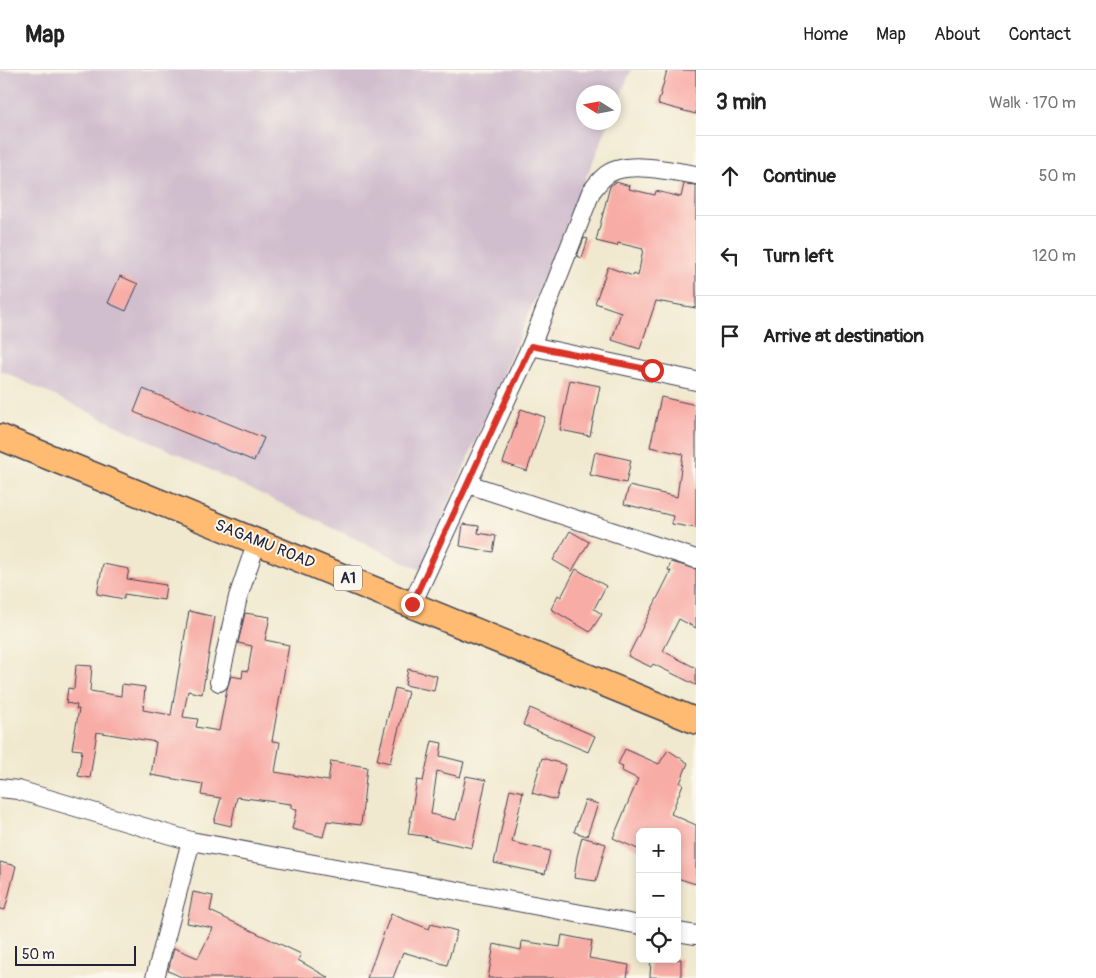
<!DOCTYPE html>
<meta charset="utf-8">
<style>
body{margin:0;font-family:Pangolin,sans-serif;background:#f2f2f2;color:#222}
.controls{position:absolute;right:15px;bottom:15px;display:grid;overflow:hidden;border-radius:8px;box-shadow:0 2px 8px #0003}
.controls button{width:45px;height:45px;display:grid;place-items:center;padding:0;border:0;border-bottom:1px solid #e0e0e0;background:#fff;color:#222;font:25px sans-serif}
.compass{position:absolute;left:576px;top:15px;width:45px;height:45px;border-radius:50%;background:#fff;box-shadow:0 2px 8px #0003;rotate:281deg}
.scale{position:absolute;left:15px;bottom:12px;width:121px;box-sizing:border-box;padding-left:5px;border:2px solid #22223b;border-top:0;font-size:14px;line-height:18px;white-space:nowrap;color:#22223b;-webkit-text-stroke:4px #fbf7ec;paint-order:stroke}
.stop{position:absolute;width:15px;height:15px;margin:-11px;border:4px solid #d93025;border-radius:50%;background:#fff}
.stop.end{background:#d93025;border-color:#fff;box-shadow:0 1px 5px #0008}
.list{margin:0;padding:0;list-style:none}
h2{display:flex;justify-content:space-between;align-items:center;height:65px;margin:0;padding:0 20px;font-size:21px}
h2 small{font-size:16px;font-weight:400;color:#767676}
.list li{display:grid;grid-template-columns:32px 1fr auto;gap:15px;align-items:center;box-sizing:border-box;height:80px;padding:0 20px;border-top:1px solid #e0e0e0}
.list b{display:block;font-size:19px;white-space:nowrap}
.list em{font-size:16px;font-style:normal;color:#767676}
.icon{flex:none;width:28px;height:28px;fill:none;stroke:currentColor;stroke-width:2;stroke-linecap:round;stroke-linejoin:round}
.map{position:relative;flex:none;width:696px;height:908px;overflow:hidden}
header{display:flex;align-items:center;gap:30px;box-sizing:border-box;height:70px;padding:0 25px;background:#fff;border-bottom:1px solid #e0e0e0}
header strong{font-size:24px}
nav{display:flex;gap:28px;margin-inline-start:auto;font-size:18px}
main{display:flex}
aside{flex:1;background:#fff}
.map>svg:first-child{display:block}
.industrial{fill:#d0bdcd}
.building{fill:#f8aca6}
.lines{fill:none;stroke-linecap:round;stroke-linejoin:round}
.minor-casing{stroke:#414051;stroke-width:20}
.highway-casing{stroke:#414051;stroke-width:28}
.minor{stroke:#fff;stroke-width:18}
.highway{stroke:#ffbb71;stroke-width:25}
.route{stroke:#d93025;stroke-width:6}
.labels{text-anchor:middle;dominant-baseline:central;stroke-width:4;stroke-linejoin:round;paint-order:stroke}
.shield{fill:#fbf7ec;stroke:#636270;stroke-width:1}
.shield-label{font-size:15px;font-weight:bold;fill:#22223b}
.street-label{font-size:16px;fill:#22223b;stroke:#fbf7ec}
</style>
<header>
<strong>Map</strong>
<nav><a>Home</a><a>Map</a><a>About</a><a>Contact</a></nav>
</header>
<main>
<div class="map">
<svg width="696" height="908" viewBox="0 0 696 908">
<rect width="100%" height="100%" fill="#fbf7ec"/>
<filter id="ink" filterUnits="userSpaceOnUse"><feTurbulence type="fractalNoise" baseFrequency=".02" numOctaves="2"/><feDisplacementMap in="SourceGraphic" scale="10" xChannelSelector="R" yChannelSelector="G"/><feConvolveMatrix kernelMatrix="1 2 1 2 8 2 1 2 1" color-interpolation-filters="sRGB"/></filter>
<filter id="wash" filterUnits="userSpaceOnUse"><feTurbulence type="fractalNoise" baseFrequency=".0096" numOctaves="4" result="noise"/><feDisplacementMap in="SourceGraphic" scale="20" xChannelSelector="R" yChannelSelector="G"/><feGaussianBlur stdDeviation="1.12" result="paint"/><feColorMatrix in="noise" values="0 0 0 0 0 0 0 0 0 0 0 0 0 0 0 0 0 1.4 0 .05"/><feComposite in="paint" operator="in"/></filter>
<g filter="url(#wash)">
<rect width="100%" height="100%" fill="#f1e9cf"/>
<path class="industrial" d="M0,0H631L614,41V22H584V52L609,53L421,500L0,300Z"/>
<g id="blocks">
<path class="building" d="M667,0H696V44L658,34Z
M616,112L630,116L629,119L655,125L656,121L681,127L684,114L696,115V238L656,231L640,279L612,270L621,242L595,233L608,197L633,206L634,204L638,206L643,179L618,173L617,176L596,171L610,116Z
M584,168L588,169L582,188L577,186Z
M120,206L138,214L126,241L108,233Z
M570,310L600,316L590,366L560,360Z
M143,319L264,368L254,391L134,342Z
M661,327L696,335V458L672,454L673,446L624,434L629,416L677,427L683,384L650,377Z
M521,339L545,347L527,401L503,393Z
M595,382L631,390L626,413L590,405Z
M463,454L479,456L478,463L496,466L493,482L460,476Z
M570,461L589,472L572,501L553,490Z
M671,492L696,499V558L679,549L663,581L696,598V615L653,594L651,597L628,586L671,501L668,500Z
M103,494L129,499L127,509L166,515L164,530L124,524V529L97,524Z
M576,499L606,516L594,539L602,544L590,562L551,539L558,525L561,527Z
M189,541L215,547L202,624L188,621L183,647L198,649L196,657L219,661L227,619L231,606L242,608L243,600L248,601L252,576L238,573L245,543L270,547L265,570L289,575L272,671L280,672L275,702L328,711L331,691L367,697L361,755L327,751L323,767L292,759L297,739L291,738V734L237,727L231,756L214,752L221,728L201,725L203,714L151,705L156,672L97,662L90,708L78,706L82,680L72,679L79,639H76L77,635L66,633L68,618L74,619L76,595L92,596L90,621L121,626L122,614L145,617L143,640L171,645Z
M408,599L437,606L434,621L405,615Z
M395,618L408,622L390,693L377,690Z
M530,638L595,666L588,682L523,655Z
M432,671L442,673L440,686L464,692L460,707L437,701L431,744L456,750L466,706L486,710L472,778L430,769V767L408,764L417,710L423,711Z
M625,679L659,694L668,680L688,693L680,713L683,714L671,744L696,755V814L677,808V762H640V780L613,768L638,709L622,701L623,696L618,694Z
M542,688L566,695L556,730L532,723Z
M510,719L523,722L512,772L550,781L545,804L494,793Z
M585,730L598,734L587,766L574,762Z
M582,767L606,774L596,811L574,808L577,787Z
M0,792L16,796L5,840L0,839Z
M193,822L213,826L210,841L301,884L298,890L329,908H184L168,901L174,878L198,888L213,858L187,853Z
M391,844L429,859L431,854L457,861L447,895L403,882L393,908H367Z
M562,865L592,871L589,888L629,895L627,908H488L494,874L521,880L522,871L560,877Z
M651,889H681V908L650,907Z"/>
</g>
</g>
<g filter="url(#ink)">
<use href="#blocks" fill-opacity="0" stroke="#414051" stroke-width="1"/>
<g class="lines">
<g class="minor-casing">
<path id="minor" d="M531,276L696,311
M468,414L696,489
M412,534L531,276L591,122C595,117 599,111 604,107C623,89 672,101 696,105
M219,612L238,527L257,471
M0,718L18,720L191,771L640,855
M677,862L696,865
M155,908L191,771"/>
</g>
<g class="highway-casing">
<path id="highway" d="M0,367L696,651"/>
</g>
<use href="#minor" class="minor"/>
<use href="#highway" class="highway"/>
</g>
</g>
<g class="lines" filter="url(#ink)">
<path class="route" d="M412,534L531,276L652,300"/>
</g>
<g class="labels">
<rect class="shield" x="334" y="495.5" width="28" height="25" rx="4"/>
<g class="shield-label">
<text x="348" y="508">A1</text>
</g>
<g class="street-label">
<text transform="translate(265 474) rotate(22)">SAGAMU ROAD</text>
</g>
</g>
</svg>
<div class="controls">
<button>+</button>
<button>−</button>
<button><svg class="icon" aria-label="locate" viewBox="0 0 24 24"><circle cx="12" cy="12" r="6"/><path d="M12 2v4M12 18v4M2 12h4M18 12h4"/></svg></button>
</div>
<svg class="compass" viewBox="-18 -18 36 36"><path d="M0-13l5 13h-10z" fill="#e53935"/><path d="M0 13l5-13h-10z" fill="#767676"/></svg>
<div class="scale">50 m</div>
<div class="stop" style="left:652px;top:300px"></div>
<div class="stop end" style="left:412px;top:534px"></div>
</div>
<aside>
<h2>3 min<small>Walk · 170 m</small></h2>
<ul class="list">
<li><svg class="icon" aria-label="ahead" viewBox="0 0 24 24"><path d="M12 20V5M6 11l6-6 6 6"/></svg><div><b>Continue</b></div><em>50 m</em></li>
<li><svg class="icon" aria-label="left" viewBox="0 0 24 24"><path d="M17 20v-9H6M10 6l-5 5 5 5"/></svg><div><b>Turn left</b></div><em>120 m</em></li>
<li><svg class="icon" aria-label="arrive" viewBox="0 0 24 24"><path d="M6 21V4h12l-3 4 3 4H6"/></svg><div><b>Arrive at destination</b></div></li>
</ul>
</aside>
</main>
